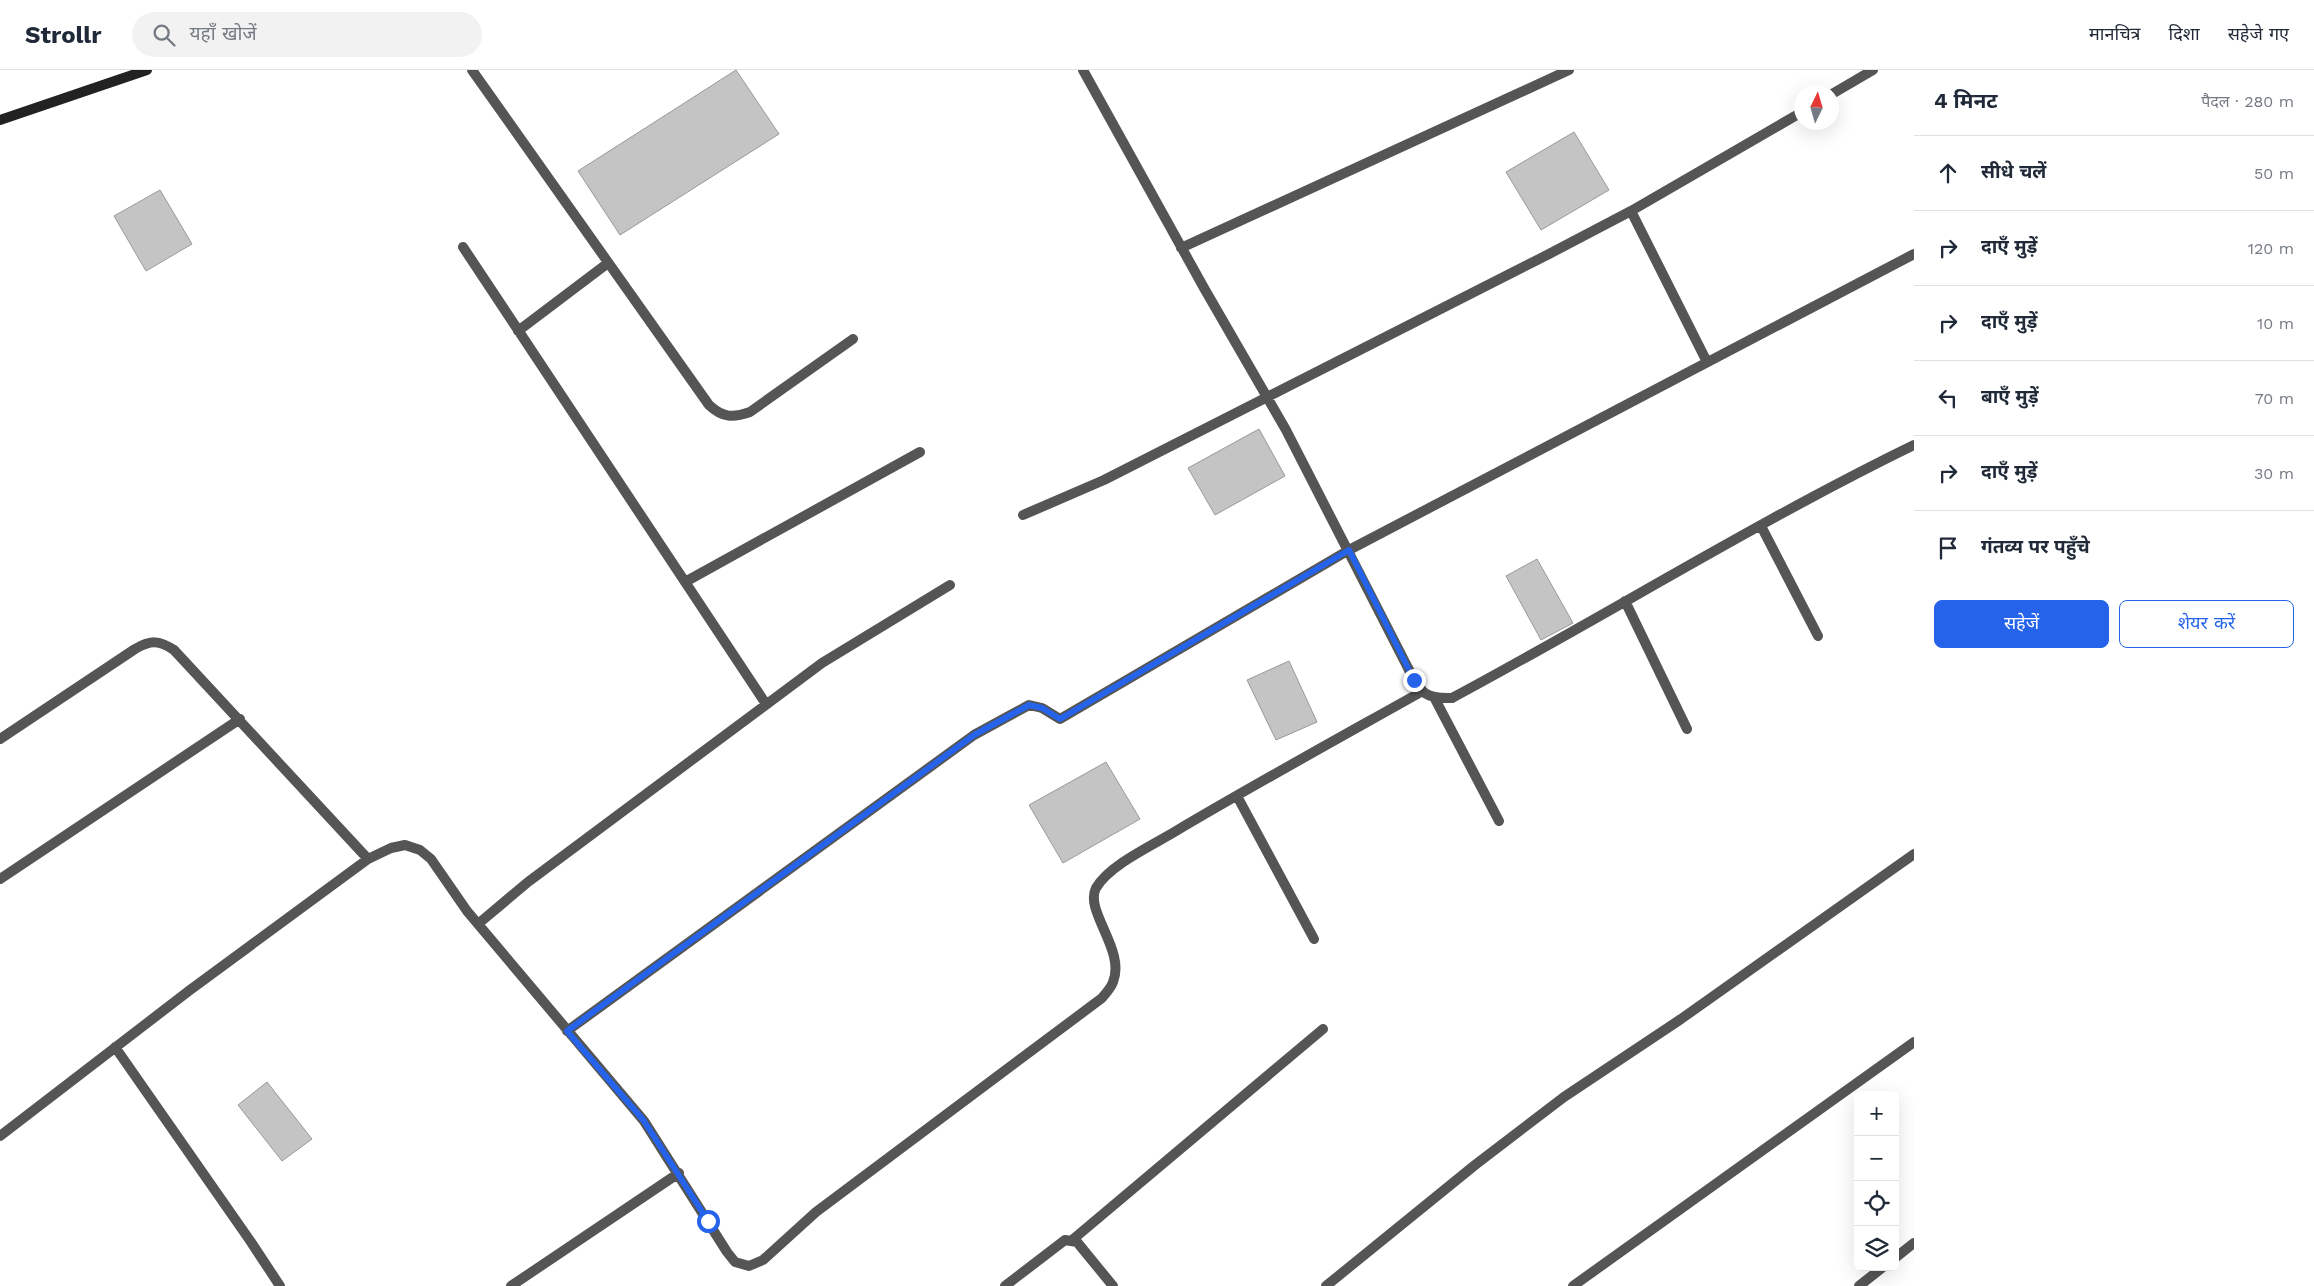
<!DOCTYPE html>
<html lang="hi">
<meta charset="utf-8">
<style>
body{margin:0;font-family:"Work Sans","Noto Sans Devanagari",sans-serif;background:#f2f2f3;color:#1f2937}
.controls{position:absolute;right:15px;bottom:15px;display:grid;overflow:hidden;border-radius:8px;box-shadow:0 5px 20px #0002}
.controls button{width:45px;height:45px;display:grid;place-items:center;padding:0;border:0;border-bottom:1px solid #e0e1e3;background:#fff;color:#1f2937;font:25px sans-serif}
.compass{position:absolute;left:1794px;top:15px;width:45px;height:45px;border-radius:50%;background:#fff;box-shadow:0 5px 20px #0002;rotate:5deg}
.stop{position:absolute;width:15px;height:15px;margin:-11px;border:4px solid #2563eb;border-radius:50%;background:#fff}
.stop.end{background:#2563eb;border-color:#fff;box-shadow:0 1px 5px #0008}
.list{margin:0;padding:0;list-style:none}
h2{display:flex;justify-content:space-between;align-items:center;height:65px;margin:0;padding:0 20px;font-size:21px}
h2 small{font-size:16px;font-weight:400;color:#747a83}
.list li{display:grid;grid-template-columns:32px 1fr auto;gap:15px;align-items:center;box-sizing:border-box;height:75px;padding:0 20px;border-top:1px solid #e0e1e3}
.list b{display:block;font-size:19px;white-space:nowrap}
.list em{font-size:16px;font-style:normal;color:#747a83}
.actions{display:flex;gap:10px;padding:15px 20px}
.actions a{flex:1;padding:11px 0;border:1px solid #2563eb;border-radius:8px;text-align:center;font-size:18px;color:#2563eb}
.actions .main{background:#2563eb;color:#fff}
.icon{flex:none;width:28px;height:28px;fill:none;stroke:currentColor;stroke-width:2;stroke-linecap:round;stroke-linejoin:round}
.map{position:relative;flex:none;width:1914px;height:1216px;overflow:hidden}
header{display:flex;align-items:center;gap:30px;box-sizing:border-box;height:70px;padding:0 25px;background:#fff;border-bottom:1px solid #e0e1e3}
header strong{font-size:24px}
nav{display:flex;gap:28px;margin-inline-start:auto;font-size:18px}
.search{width:350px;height:45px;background:#f2f2f3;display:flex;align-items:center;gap:12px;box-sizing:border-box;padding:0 18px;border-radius:28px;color:#747a83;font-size:19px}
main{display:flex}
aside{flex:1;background:#fff}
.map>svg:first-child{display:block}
.building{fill:#c4c4c4;stroke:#999}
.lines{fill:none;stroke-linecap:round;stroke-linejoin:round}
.street{stroke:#555;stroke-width:10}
.secondary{stroke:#222;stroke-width:10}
.route{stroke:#2563eb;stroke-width:6}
</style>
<header>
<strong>Strollr</strong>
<div class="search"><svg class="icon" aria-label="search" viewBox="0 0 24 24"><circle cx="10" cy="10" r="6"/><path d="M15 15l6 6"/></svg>यहाँ खोजें</div>
<nav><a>मानचित्र</a><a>दिशा</a><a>सहेजे गए</a></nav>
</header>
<main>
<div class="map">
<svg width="1914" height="1216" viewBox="0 0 1914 1216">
<rect width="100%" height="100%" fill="#fff"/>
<path class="building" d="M736,0L779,64L620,165L578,101Z
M1574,62L1609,120L1541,160L1506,102Z
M160,120L192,174L146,201L114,146Z
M1259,359L1285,406L1215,445L1188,398Z
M1537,489L1573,553L1541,570L1506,506Z
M1289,591L1317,652L1276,670L1247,610Z
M1106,692L1140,749L1063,793L1029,735Z
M267,1012L312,1069L282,1091L238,1035Z"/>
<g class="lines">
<path class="street" d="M472,0L709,335C723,348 733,348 750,342L853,269
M1083,0L1204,218L1286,360L1408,598C1421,622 1423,629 1452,628C1607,545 1756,452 1914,375
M1832,24L1873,0
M1631,141L1707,292
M463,177L766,634
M1181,178L1569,0
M518,261L608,193
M1023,445L1104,410L1549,184L1631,141L1802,42
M1761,456L1818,566
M685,512L920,382
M1625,531L1687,659
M1435,629L1499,751
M0,669L135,579C151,570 159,570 174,580L368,789
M1237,726L1314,869
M0,809L240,649
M478,854L528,812L822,593L950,515
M567,961L974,665L1029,635L1042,638L1060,649L1349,480L1914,184
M115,977L251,1172L280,1216
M0,1066L190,920L368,789L391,778L405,775L420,780L431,789L467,841L644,1051L727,1182L735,1192L749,1196L763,1190L816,1142L1102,928C1106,923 1111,918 1113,912C1126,880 1084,841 1096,818C1109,795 1153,775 1176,761C1257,713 1339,668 1421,622
M1071,1171L1323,959
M1895,1188L1914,1173
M511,1216L679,1103
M1005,1216L1065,1170L1077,1172L1113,1216
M1326,1216L1475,1095L1564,1027L1681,949L1914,784
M1573,1216L1914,972
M1859,1216L1883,1197"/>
<path class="secondary" d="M0,50L147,0"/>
</g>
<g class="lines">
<path class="route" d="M708,1151L644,1051L567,961L974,665L1029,635L1042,638L1060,649L1349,480L1414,610"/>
</g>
</svg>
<div class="controls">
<button>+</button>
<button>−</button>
<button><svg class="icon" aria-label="locate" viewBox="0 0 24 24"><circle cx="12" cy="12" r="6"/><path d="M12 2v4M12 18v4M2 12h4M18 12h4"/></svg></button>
<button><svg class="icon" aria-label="layers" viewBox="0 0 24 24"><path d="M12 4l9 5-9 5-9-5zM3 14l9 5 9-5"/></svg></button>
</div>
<svg class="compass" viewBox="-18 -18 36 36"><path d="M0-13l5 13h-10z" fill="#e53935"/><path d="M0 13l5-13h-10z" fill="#747a83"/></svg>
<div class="stop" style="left:708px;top:1151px"></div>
<div class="stop end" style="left:1414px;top:610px"></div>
</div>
<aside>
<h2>4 मिनट<small>पैदल · 280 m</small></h2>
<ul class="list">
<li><svg class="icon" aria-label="ahead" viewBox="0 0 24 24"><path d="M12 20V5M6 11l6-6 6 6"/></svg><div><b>सीधे चलें</b></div><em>50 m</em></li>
<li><svg class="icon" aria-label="right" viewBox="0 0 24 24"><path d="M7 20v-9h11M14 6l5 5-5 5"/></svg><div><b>दाएँ मुड़ें</b></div><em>120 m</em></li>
<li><svg class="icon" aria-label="right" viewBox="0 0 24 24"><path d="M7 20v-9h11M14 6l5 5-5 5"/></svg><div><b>दाएँ मुड़ें</b></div><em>10 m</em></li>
<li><svg class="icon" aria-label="left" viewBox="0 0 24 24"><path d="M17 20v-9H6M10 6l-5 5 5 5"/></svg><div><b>बाएँ मुड़ें</b></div><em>70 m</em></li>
<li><svg class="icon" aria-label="right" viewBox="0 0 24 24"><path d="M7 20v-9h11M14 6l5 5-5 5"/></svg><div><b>दाएँ मुड़ें</b></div><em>30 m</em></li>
<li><svg class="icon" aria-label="arrive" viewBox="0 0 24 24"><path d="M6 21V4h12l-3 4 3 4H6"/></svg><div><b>गंतव्य पर पहुँचे</b></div></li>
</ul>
<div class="actions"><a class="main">सहेजें</a><a>शेयर करें</a></div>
</aside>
</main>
